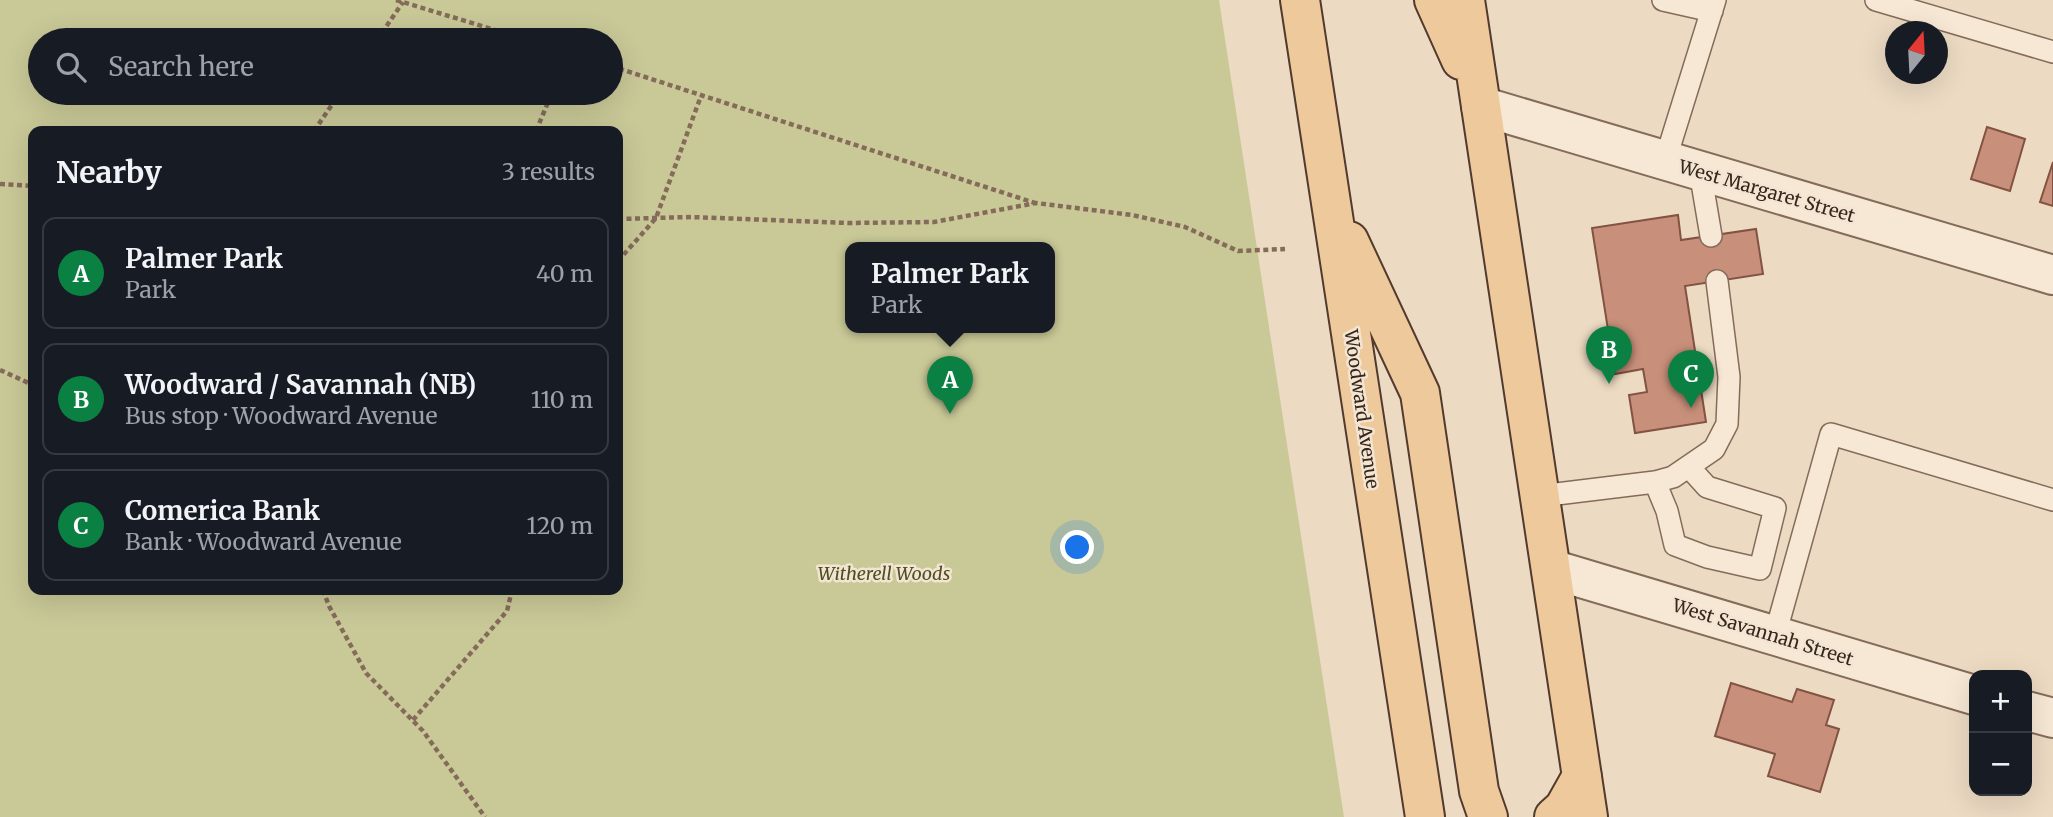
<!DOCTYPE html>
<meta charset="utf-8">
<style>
body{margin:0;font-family:Merriweather,serif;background:#20242c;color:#f1f3f6}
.controls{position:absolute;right:21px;bottom:21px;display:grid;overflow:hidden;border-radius:14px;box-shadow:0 7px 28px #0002}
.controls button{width:63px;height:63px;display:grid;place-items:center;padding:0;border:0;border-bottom:2px solid #363941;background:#171b24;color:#f1f3f6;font:35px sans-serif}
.compass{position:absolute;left:1885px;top:21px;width:63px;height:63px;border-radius:50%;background:#171b24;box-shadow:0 7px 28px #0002;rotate:18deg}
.you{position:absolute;left:1078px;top:548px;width:24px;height:24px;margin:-18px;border:5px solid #fff;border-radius:50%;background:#1a73e8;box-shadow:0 0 0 10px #1a73e833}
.badge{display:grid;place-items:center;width:46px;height:46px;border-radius:50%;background:#0b8043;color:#fff;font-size:23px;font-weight:700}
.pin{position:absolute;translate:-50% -58px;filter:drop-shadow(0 2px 4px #0008)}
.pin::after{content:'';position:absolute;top:37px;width:24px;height:21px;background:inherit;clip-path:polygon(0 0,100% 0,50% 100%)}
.popup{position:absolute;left:845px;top:242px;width:210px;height:91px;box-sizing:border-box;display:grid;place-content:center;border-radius:14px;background:#171b24;filter:drop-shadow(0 2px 5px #0005);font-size:23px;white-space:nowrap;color:#9ea1a6}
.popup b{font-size:26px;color:#f1f3f6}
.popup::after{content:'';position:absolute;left:50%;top:100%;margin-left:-14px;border:14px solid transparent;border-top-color:#171b24}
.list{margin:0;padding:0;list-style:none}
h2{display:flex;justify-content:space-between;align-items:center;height:91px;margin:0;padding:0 28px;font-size:30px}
h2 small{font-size:23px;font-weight:400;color:#9ea1a6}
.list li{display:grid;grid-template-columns:46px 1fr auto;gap:21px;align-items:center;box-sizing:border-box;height:112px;margin:0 14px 14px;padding:0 14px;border:2px solid #363941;border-radius:14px}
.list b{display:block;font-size:26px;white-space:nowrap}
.list p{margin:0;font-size:23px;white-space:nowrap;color:#9ea1a6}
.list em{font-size:23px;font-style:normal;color:#9ea1a6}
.icon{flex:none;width:38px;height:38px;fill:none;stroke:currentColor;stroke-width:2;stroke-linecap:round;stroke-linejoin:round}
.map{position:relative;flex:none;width:2053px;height:817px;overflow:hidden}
.search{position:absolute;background:#171b24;box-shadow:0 7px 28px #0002;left:28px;top:28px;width:595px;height:77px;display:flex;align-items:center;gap:18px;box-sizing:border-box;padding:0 24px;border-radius:38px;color:#9ea1a6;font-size:26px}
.panel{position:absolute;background:#171b24;box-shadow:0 7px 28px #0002;left:28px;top:126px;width:595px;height:469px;border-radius:14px}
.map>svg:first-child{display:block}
.green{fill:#c9c897;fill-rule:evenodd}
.building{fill:#c8907a;stroke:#825242;stroke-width:2}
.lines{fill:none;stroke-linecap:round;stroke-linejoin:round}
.service-casing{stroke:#856b5a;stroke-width:24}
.minor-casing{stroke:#856b5a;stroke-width:42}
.primary-casing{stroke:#523a2f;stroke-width:42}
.path{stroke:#856b5a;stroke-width:4.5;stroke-dasharray:5 3.5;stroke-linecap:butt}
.service{stroke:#f7e8d5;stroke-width:21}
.minor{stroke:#f7e8d5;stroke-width:38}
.primary{stroke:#edc99c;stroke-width:38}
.labels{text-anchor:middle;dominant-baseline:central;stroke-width:5;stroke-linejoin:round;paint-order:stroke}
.street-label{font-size:18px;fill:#35261e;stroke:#f3e5d2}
.park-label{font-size:18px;font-style:italic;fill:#4b5025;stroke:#f3e5d2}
</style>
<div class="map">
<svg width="2053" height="817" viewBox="0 0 2053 817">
<rect width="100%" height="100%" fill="#ecdac2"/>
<path class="green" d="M0,0H1219L1344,817H0ZM40,40H611V93H40ZM33,131H618V590H33ZM850,248H1050V328H850Z"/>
<path class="building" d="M1987,127L2025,139L2010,191L1971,179Z
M2053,162V206L2040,202Z
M1678,215L1681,240L1756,229L1763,274L1685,286L1706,422L1635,433L1629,395L1647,392L1643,369L1615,374L1592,228Z
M1731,683L1792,702L1797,689L1834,700L1826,725L1839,729L1820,792L1768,776L1775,754L1715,736Z"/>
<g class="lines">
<g class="service-casing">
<path id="service" d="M1663,0L1712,11
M1876,0L2053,52
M1665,161L1715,0
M1700,171L1711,236
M1655,482L1667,511L1675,545L1707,557L1760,569L1775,508L1707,487L1689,467
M1540,496L1655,482L1673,477L1714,449L1727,424L1729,377L1717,281
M1775,635L1831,434L2053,500"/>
</g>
<g class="minor-casing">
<path id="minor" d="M1481,106L2053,275
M1551,569L1974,695
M2027,711L2053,718"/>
</g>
<g class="primary-casing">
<path id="primary" d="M1300,0L1425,817
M1434,0L1461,60
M1465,0L1588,817
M1349,241L1420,393L1479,791L1488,817
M1554,817L1564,808L1582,776"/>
</g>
<path class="path" d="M396,0L528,40
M377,40L403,2
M611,66L1035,203
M314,131L340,93
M536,131L552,93
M0,184L33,186
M618,219L691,217L848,223L934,222L1036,203L1132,215L1185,227L1238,251L1285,249
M618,261L656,218L701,96
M0,370L33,385
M323,590L329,606L366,673L423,731L485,817
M413,720L507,611L512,590"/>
<use href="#service" class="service"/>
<use href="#minor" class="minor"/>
<use href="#primary" class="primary"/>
</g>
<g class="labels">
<g class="street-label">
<text transform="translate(1767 191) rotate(16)">West Margaret Street</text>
<text transform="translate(1362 409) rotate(82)">Woodward Avenue</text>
<text transform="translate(1763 632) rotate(17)">West Savannah Street</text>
</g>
<g class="park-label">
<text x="884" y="573">Witherell Woods</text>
</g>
</g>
</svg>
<div class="controls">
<button>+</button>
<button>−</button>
</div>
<svg class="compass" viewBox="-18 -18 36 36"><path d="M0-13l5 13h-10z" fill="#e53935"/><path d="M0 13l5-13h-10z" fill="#9ea1a6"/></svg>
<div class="you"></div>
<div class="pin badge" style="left:950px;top:414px">A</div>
<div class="popup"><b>Palmer Park</b>Park</div>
<div class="pin badge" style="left:1609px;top:384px">B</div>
<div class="pin badge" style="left:1691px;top:408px">C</div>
<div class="search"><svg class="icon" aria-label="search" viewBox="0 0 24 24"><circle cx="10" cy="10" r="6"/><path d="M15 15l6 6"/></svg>Search here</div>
<section class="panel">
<h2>Nearby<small>3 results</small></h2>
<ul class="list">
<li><span class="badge">A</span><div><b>Palmer Park</b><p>Park</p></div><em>40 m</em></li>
<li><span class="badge">B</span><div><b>Woodward / Savannah (NB)</b><p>Bus stop · Woodward Avenue</p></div><em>110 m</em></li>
<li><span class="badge">C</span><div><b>Comerica Bank</b><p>Bank · Woodward Avenue</p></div><em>120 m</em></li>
</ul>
</section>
</div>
